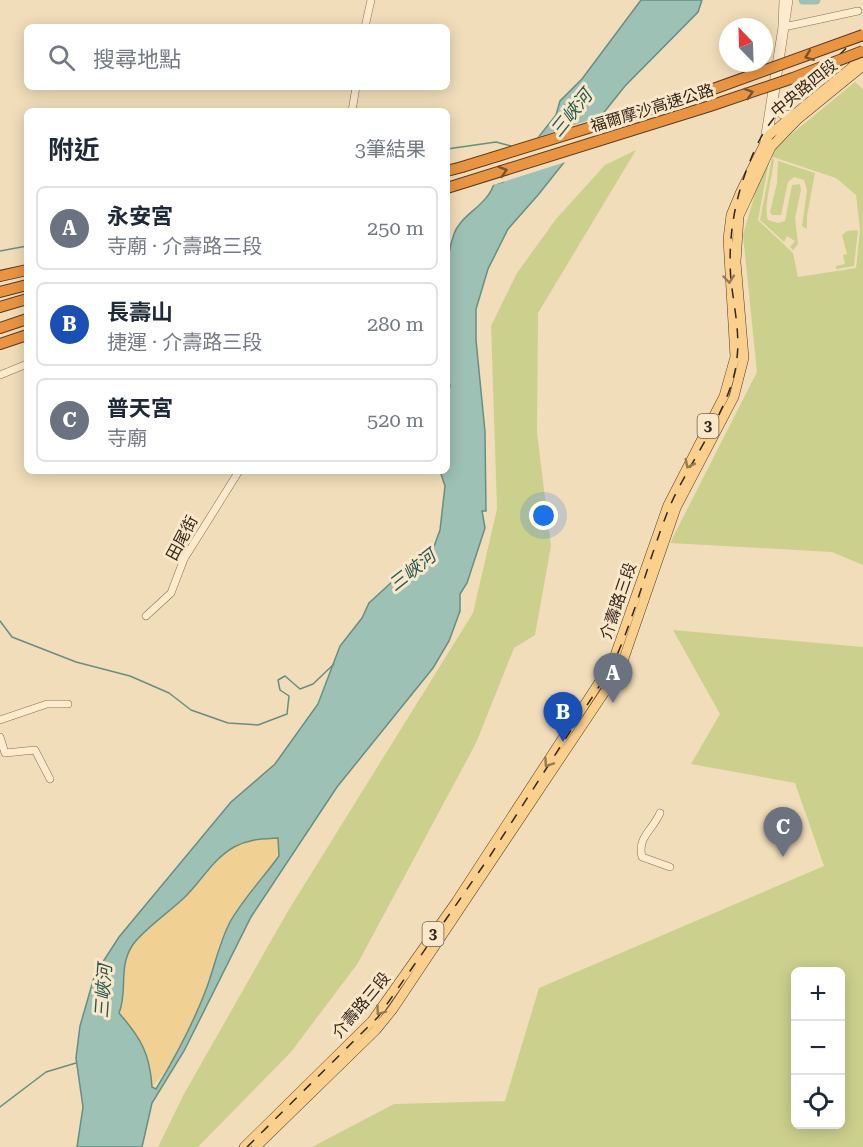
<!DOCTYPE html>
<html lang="zh-TW">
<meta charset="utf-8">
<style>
body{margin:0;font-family:"Roboto Serif","Noto Sans TC",serif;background:#f6f6f7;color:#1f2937}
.controls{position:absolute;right:18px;bottom:18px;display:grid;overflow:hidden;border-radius:9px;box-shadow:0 3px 15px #0003}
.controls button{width:54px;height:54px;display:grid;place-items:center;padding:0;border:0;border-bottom:2px solid #e0e1e3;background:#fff;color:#1f2937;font:30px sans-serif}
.compass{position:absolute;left:719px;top:18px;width:54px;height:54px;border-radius:50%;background:#fff;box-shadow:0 3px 15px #0003;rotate:337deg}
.you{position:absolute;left:544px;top:516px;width:21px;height:21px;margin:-15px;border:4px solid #fff;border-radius:50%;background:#1a73e8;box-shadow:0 0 0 9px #1a73e833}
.badge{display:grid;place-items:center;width:39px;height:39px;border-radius:50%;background:#1a73e8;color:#fff;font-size:20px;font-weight:700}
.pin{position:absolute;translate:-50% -50px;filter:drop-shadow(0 2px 3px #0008)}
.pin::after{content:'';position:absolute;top:32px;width:21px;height:18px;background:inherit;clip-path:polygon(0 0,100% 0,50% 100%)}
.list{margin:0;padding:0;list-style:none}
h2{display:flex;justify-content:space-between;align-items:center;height:78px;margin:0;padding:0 24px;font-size:26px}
h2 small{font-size:20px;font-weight:400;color:#747a83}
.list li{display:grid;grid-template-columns:39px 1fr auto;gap:18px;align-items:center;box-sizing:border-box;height:84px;margin:0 12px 12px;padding:0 12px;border:2px solid #e0e1e3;border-radius:9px}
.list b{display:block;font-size:22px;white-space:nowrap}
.list p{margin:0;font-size:20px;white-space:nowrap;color:#747a83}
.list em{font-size:20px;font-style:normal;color:#747a83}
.icon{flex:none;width:33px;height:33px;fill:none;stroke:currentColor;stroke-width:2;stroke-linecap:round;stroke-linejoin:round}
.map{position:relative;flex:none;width:863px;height:1147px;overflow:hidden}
.search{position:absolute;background:#fff;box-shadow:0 3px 15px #0003;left:24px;top:24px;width:426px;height:66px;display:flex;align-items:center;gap:15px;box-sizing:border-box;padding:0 21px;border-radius:9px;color:#747a83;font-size:22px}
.panel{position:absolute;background:#fff;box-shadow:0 3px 15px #0003;left:24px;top:108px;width:426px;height:366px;border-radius:9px}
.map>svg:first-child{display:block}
.green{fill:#ccd08d;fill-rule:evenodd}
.sand{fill:#f1d193}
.water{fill:#9ec1b5;stroke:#668f82;stroke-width:1.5;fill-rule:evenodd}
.pier{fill:#f1ddb9}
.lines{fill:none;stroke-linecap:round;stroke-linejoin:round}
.stream{stroke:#668f82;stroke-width:1.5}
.river{stroke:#9ec1b5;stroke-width:9}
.minor-casing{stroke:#896c53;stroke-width:8}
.major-casing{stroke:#563a28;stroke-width:10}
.highway-casing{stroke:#563a28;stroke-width:12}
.minor{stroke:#fcebcd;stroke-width:7}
.major{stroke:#fad08c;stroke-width:9}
.highway{stroke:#eb9440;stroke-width:10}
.rail{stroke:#362519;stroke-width:1.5;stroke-dasharray:10 10;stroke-linecap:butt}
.highway-bridge-casing{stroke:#563a28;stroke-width:12;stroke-linecap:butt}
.highway-bridge{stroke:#eb9440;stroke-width:10}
.oneway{stroke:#7e5129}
.oneway2{stroke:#987a52}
.labels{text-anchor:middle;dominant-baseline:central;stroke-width:6;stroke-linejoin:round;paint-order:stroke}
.shield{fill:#f8e8c9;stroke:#70604e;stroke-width:1.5}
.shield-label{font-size:15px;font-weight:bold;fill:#362519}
.street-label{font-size:16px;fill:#362519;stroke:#f8e8c9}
.water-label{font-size:18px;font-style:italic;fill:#275851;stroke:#f8e8c9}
</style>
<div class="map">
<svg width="863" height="1147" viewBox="0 0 863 1147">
<rect width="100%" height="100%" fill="#f1ddb9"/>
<path class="green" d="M855,82L863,89V565L832,552L670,543L757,372L743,235L762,169L772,150ZM770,156L836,178L856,195L860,230L856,268L798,277L793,253L758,220Z
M636,150L538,313L537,433L551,546L535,635L514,648L476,743L358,963L291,1052L198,1147H158L184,1094L288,911L473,613L497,509L491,326L517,273L556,219L605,165Z
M772,158L774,159C773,176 763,206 768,220L778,223L785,221L792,185L800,184L801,190L795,218L798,244L793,250L790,247L795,241L787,236L784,242L760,220Z
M778,161L815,173L807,216V229L802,226L807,190L804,180L794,177L788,182L781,215H772L770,212L777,183Z
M858,230L854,266L836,269V266L845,264L843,255L847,254L842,235L847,231Z
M673,630L863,647V1147H312L394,1104L505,1101L539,988L824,866L795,783L691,764L720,714ZM796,972H840V1124H796Z"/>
<path class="sand" d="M278,838L279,856C259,884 229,914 218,948C217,952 218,957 217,961C205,1005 182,1055 152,1087L151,1068L119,1013C128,991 118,968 132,946C142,929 171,911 186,896C202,880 213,858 234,847C249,839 261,839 278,838Z"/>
<path class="water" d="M641,0H702L698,12L625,86L538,195L508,229L488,269L476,309V340L485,432L486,511H482L485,528L467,583L460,594V611L449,641L433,668L337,787L251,917L184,1051L152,1103L142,1147H77L83,1107L76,1058L80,1026L95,974L119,937L231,802L275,764L318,704L340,646L362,618L369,603L407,568L432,552L440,530L445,486L440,471H447V395L450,386L447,373C447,331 440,273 454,234C460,215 487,206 494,184L503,182L556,115L560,101L582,79ZM278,838L279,856C263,878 243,899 230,922C219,943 215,965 207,987C194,1022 176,1056 156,1089L152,1087C150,1054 141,1038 119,1013C128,991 118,968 132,946C142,930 171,911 186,896C202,880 213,859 234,847C249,839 261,839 278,838Z"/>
<path class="pier" d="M605,115L569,161L490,186L493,181L501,180L532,139Z"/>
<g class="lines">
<path class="stream" d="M447,149L496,142L511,146
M0,251L27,246
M0,621L12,637L76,662L130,676L169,693L191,710L228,723L258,725L287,714L289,696L280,690L278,680L285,676L300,689L313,684L334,664
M0,1107L46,1072L76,1063"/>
<path class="river" d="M803,0H816"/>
<g class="minor-casing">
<path id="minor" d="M365,27L371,0
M784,27L858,11
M775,104L782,115L792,114
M352,111L356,87
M769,135L789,0
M764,141L782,27L783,0
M0,375L27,364
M146,616L171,593L184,559L239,471
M0,720L47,704H68
M0,737L5,753L35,750L50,779
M660,813C653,830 637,837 642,857L670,867"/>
</g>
<g class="major-casing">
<path id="major" d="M244,1147L372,1021L456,902L613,661L668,505L724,396L735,357L728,239L731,215L741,191L769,135L851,68L863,55
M256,1147L376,1030L393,1009L614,678L622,664L676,508L734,397L744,358L736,262L739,216L771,147L798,119L863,66"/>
</g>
<g class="highway-casing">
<path id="highway" d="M447,171L462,167
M0,276L27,270
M0,292L27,285
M0,307L27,299
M0,328L27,319
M0,344L27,335"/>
</g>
<use href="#minor" class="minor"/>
<use href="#major" class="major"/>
<use href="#highway" class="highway"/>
<path class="rail" d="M247,1147L378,1017L490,856L611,668C636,616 648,559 670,506C689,462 733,406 737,358C740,333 734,306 731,281C727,231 737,186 759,141C783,94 833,70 863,28"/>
<g class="highway-bridge-casing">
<path id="highway-bridge" d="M462,167L705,92L863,35
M447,188L710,106L793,78L863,51"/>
</g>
<use href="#highway-bridge" class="highway-bridge"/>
</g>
<defs><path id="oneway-chevron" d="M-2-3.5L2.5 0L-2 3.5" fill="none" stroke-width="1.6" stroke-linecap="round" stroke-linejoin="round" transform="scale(1.5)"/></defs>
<g class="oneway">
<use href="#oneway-chevron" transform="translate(809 56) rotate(159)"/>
<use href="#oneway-chevron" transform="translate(749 93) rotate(-18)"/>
<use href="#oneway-chevron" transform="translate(503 171) rotate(-17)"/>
</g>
<g class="oneway2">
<use href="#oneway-chevron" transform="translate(729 279) rotate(85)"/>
<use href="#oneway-chevron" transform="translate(689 464) rotate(117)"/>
<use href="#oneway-chevron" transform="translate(548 763) rotate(124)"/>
<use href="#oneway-chevron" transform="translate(380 1011) rotate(126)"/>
</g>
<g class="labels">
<g class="shield">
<rect x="697.5" y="414" width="21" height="24" rx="4.5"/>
<rect x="422.5" y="922" width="21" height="24" rx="4.5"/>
</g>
<g class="shield-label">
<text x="708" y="426">3</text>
<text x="433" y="934">3</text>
</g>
<g class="street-label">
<text transform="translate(804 88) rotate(-39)">中央路四段</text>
<text transform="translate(652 108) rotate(-17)">福爾摩沙高速公路</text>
<text transform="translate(182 538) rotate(-62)">田尾街</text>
<text transform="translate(618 601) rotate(-71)">介壽路三段</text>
<text transform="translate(361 1005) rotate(-50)">介壽路三段</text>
</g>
<g class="water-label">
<text transform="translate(571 113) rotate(-51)">三峽河</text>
<text transform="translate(412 570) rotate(-38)">三峽河</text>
<text transform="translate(103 991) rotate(-86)">三峽河</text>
</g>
</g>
</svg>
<div class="controls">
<button>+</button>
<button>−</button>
<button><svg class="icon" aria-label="locate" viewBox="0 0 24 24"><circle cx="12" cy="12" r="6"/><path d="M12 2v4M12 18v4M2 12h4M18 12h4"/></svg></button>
</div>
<svg class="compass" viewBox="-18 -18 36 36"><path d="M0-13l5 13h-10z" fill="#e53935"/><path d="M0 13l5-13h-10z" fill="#747a83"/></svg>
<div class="you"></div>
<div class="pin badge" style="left:613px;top:703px;background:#6b7280">A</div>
<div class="pin badge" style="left:563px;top:742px;background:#1a4fb4">B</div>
<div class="pin badge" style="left:783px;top:857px;background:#6b7280">C</div>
<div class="search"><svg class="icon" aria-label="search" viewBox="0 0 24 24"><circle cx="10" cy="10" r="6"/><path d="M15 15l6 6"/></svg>搜尋地點</div>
<section class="panel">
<h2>附近<small>3筆結果</small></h2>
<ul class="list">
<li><span class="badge" style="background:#6b7280">A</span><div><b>永安宮</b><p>寺廟 · 介壽路三段</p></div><em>250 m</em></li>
<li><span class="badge" style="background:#1a4fb4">B</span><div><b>長壽山</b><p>捷運 · 介壽路三段</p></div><em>280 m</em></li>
<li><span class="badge" style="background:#6b7280">C</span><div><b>普天宮</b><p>寺廟</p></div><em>520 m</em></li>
</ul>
</section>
</div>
